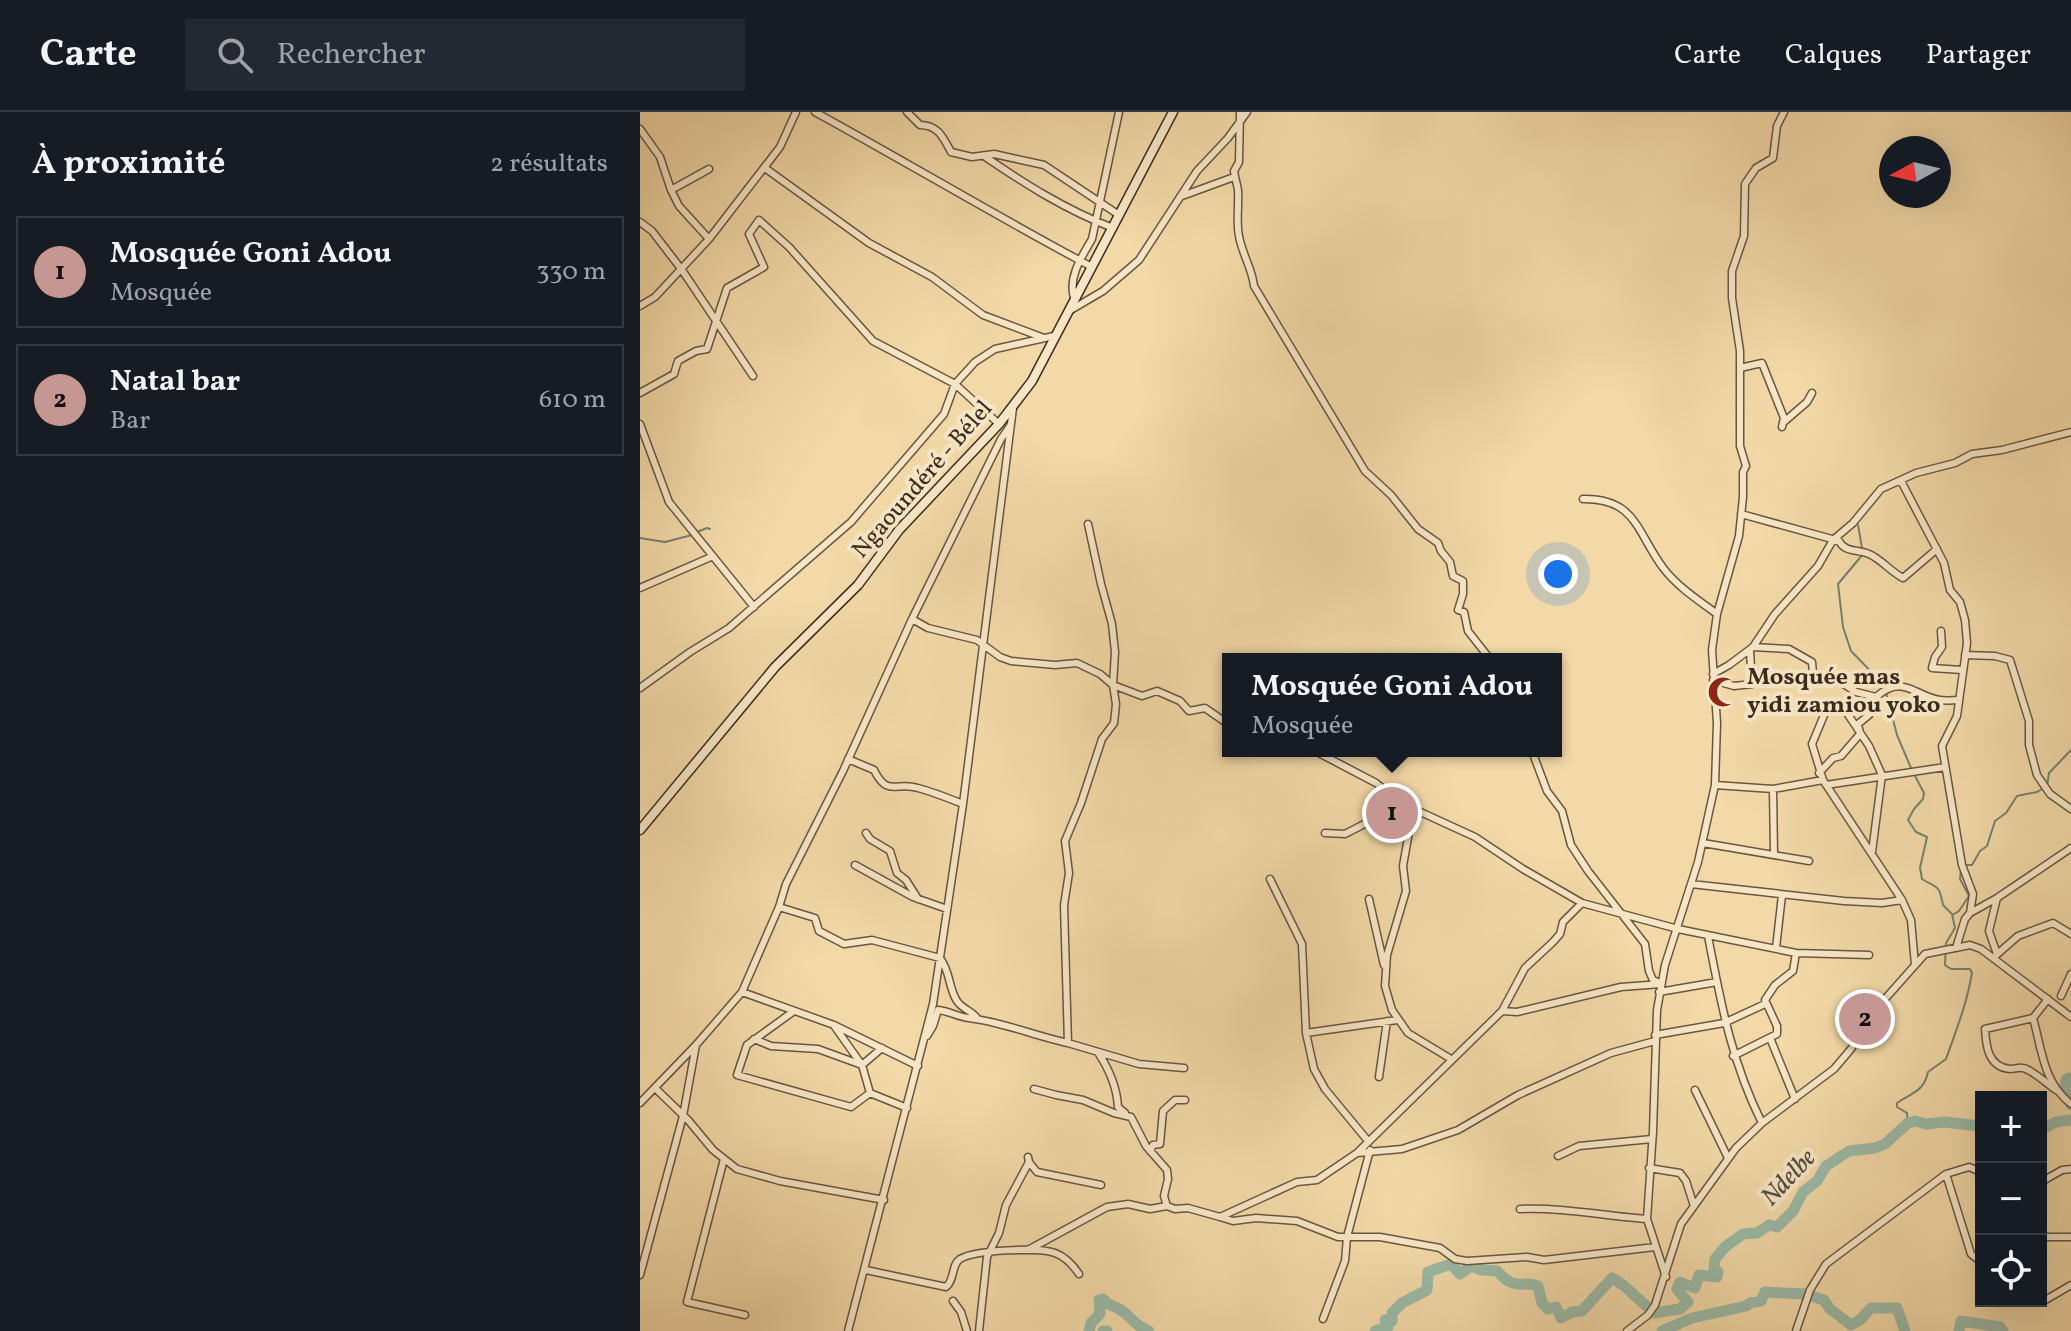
<!DOCTYPE html>
<html lang="fr">
<meta charset="utf-8">
<style>
body{margin:0;font-family:Vollkorn,serif;background:#242831;color:#f1f3f6}
.controls{position:absolute;right:24px;bottom:24px;display:grid;overflow:hidden;border-radius:0px;box-shadow:0 8px 32px #0002}
.controls button{width:72px;height:72px;display:grid;place-items:center;padding:0;border:0;border-bottom:2px solid #363941;background:#171b24;color:#f1f3f6;font:40px sans-serif}
.compass{position:absolute;left:1239px;top:24px;width:72px;height:72px;border-radius:50%;background:#171b24;box-shadow:0 8px 32px #0002;rotate:262deg}
.you{position:absolute;left:918px;top:462px;width:28px;height:28px;margin:-20px;border:6px solid #fff;border-radius:50%;background:#1a73e8;box-shadow:0 0 0 12px #1a73e833}
.badge{display:grid;place-items:center;width:52px;height:52px;border-radius:50%;background:#c59692;color:#111;font-size:26px;font-weight:700}
.pin{position:absolute;translate:-50% -50%;border:4px solid #fff;box-shadow:0 2px 8px #0006}
.popup{position:absolute;left:582px;top:541px;width:340px;height:104px;box-sizing:border-box;display:grid;place-content:center;border-radius:0px;background:#171b24;filter:drop-shadow(0 2px 6px #0005);font-size:26px;white-space:nowrap;color:#9ea1a6}
.popup b{font-size:30px;color:#f1f3f6}
.popup::after{content:'';position:absolute;left:50%;top:100%;margin-left:-16px;border:16px solid transparent;border-top-color:#171b24}
.list{margin:0;padding:0;list-style:none}
h2{display:flex;justify-content:space-between;align-items:center;height:104px;margin:0;padding:0 32px;font-size:34px}
h2 small{font-size:26px;font-weight:400;color:#9ea1a6}
.list li{display:grid;grid-template-columns:52px 1fr auto;gap:24px;align-items:center;box-sizing:border-box;height:112px;margin:0 16px 16px;padding:0 16px;border:2px solid #363941;border-radius:0px}
.list b{display:block;font-size:30px;white-space:nowrap}
.list p{margin:0;font-size:26px;white-space:nowrap;color:#9ea1a6}
.list em{font-size:26px;font-style:normal;color:#9ea1a6}
.icon{flex:none;width:44px;height:44px;fill:none;stroke:currentColor;stroke-width:2;stroke-linecap:round;stroke-linejoin:round}
.map{position:relative;flex:none;width:1431px;height:1219px;overflow:hidden}
header{display:flex;align-items:center;gap:48px;box-sizing:border-box;height:112px;padding:0 40px;background:#171b24;border-bottom:2px solid #363941}
header strong{font-size:38px}
nav{display:flex;gap:44px;margin-inline-start:auto;font-size:28px}
.search{width:560px;height:72px;background:#242831;display:flex;align-items:center;gap:20px;box-sizing:border-box;padding:0 28px;border-radius:0px;color:#9ea1a6;font-size:30px}
main{display:flex}
aside{flex:1;background:#171b24}
.map>svg:first-child{display:block}
.lines{fill:none;stroke-linecap:round;stroke-linejoin:round}
.stream{stroke:#748170;stroke-width:2}
.river{stroke:#9bbaa7;stroke-width:11}
.minor-casing{stroke:#685640;stroke-width:9}
.secondary-casing{stroke:#3a2b1d;stroke-width:11}
.minor{stroke:#f7e6c6;stroke-width:6}
.secondary{stroke:#f7e6c6;stroke-width:8}
.labels{text-anchor:middle;dominant-baseline:central;stroke-width:8;stroke-linejoin:round;paint-order:stroke}
.street-label{font-size:24px;fill:#3a2b1d;stroke:#f7e6c6}
.poi-label{font-size:24px;font-weight:bold;fill:#3a2b1d;stroke:#f7e6c6;text-anchor:start}
.water-label{font-size:26px;font-style:italic;fill:#524f40;stroke:#f7e6c6}
</style>
<header>
<strong>Carte</strong>
<div class="search"><svg class="icon" aria-label="search" viewBox="0 0 24 24"><circle cx="10" cy="10" r="6"/><path d="M15 15l6 6"/></svg>Rechercher</div>
<nav><a>Carte</a><a>Calques</a><a>Partager</a></nav>
</header>
<main>
<aside>
<h2>À proximité<small>2 résultats</small></h2>
<ul class="list">
<li><span class="badge">1</span><div><b>Mosquée Goni Adou</b><p>Mosquée</p></div><em>330 m</em></li>
<li><span class="badge">2</span><div><b>Natal bar</b><p>Bar</p></div><em>610 m</em></li>
</ul>
</aside>
<div class="map">
<svg width="1431" height="1219" viewBox="0 0 1431 1219">
<rect width="100%" height="100%" fill="#f3d9a8"/>
<filter id="stains"><feTurbulence type="fractalNoise" baseFrequency=".0025" numOctaves="4"/><feColorMatrix values="0 0 0 0 .2 0 0 0 0 .09 0 0 0 0 .02 0 0 0 .5 -.17"/></filter>
<radialGradient id="worn" r=".72"><stop offset=".6" stop-color="#630" stop-opacity="0"/><stop offset="1" stop-color="#630" stop-opacity=".3"/></radialGradient>
<g class="lines">
<path class="stream" d="M1218,413L1223,442L1198,472L1203,515L1211,539L1244,573L1257,623L1271,656
M57,420L67,416L70,417
M0,426L25,430L52,423
M1325,753H1332L1340,739L1347,734L1355,709L1366,701L1377,684L1397,680L1407,674L1409,661L1431,638
M1314,802L1319,799L1329,784L1320,767L1321,758
M1268,1011L1267,1001L1257,995V991C1271,981 1284,980 1288,960L1306,947C1316,919 1327,891 1332,861L1330,857H1311L1305,853L1306,831L1315,816L1312,802L1303,793C1299,772 1298,777 1282,767L1280,756L1287,725L1276,720L1268,708L1274,697L1283,687L1284,681L1274,662"/>
<path class="river" d="M1431,969L1428,966L1426,968L1425,981L1431,993
M1401,1018L1416,1010L1431,1008
M449,1219L451,1211L460,1202L459,1188L463,1187C470,1195 473,1193 481,1198C492,1205 492,1212 509,1219
M463,1219H467
M735,1219L748,1215L745,1208L752,1209V1201L762,1191L787,1178L788,1160L811,1152L820,1162L831,1154L842,1158L857,1159C876,1180 880,1168 898,1174L902,1191L908,1197L916,1195L921,1206L932,1200L942,1199L972,1166L983,1173L1014,1201L1040,1197L1048,1190L1037,1177L1040,1170L1055,1176L1059,1163L1077,1165L1078,1160L1074,1156L1075,1147L1085,1135L1103,1122L1117,1121L1129,1113L1137,1115L1153,1099L1163,1080L1177,1069L1186,1054L1209,1039L1235,1036L1245,1032L1268,1011L1275,1009L1286,1012L1304,1010L1341,1014
M1022,1219L1052,1206L1106,1194L1110,1191L1121,1189L1125,1180L1165,1182L1184,1188L1190,1197L1211,1213L1220,1208L1231,1196H1257L1265,1219
M1319,1219L1321,1209L1360,1215L1363,1219"/>
<g class="minor-casing">
<path id="minor" d="M175,0C268,51 358,105 452,155
M267,0L280,13C298,13 303,25 311,40L332,45L354,42L404,53L479,103
M600,0L599,50L594,59C595,66 597,72 598,78C599,94 596,109 599,124C602,142 612,156 614,174L725,359L751,383L778,417L798,431L801,439L810,450L813,464L823,469V482L818,498L824,500L828,519L850,547
M0,17L20,45L31,78L69,57
M344,44C385,72 426,98 473,116
M125,56L229,131L292,165L343,203L404,226
M31,78L39,94L69,127
M542,84L594,65
M0,110L12,119L42,158L113,264
M434,186C428,165 441,146 452,127L479,0
M0,194L15,185L69,127L140,35L156,0
M429,199L463,179L499,148L557,59L588,26L607,0
M1100,256L1122,251L1144,306L1142,315
M0,281L34,262L38,249L56,239L67,237L87,176L124,155L109,122L119,108L149,135L233,229L315,272L359,312
M1145,309L1167,290L1172,281
M0,312L29,390L114,495
M1261,369L1304,451L1310,478L1320,490L1325,508L1327,531L1317,604L1302,634L1322,753L1333,782L1330,801
M943,387C997,386 997,422 1024,457C1038,475 1058,488 1077,502
M1101,402L1199,429C1205,441 1218,437 1229,442C1241,447 1251,460 1263,466L1297,437
M448,412L461,472L472,512L475,540L473,573L502,584L517,579L540,589L549,599L565,596L588,612
M0,476L71,445
M272,507L288,516L337,528L360,545L371,549L415,553L437,551L460,562L473,573L476,592L474,611L462,627L441,691L425,729L429,761L424,793L428,931L499,952L544,956
M1301,519L1302,535L1295,545L1292,556L1322,558
M1113,535L1149,537L1172,550L1173,562L1202,571L1216,580L1236,585C1263,561 1274,584 1300,588C1306,589 1313,588 1319,588
M1325,543L1355,544L1370,548L1389,609V633L1397,663L1410,682L1431,697
M1073,562L1089,553L1113,535L1135,502L1178,454L1193,428L1213,411L1241,377L1276,361L1315,351L1332,342L1362,338L1431,320
M1073,568L1094,574L1112,572L1110,539
M0,576L50,540L89,516L211,410L304,302L315,272L335,250L355,237L414,224
M675,639L736,671L763,692L835,725L883,757L942,791L1038,817L1156,841L1229,843
M892,639L907,679L922,699L931,733L948,759L1005,832L1009,859L1013,868L1020,871
M208,647L234,658C248,686 256,669 278,676C293,680 308,686 323,692
M1179,661L1193,646L1201,644L1220,622L1218,612L1229,603L1231,585
M1183,668L1172,632L1187,596L1190,593L1196,592L1207,601L1229,634L1242,663L1232,740
M1075,673L1133,677L1183,668L1262,788L1271,808L1275,853
M1186,673L1305,655
M1133,677L1134,743
M773,697L763,754L766,779L747,843L745,874L752,898L768,921L811,947
M226,721L230,727L250,739L257,761L266,768L278,787
M685,721L705,722L763,692
M1063,731L1169,749
M215,753L273,785L307,797
M630,767L662,832L666,921L674,957L685,977L728,1029
M1051,772L1204,789L1242,791L1262,788
M729,787L744,853
M139,795L175,806L179,819L204,832L232,828L300,846C311,861 308,875 317,889C322,897 331,898 337,906
M1068,824C1081,891 1091,949 1122,1011
M1136,836L1142,783
M1316,836L1325,807L1330,801L1357,786L1431,736
M1357,842L1349,819L1357,786
M1354,845L1378,824L1413,811L1431,822
M102,880L139,795L146,772L203,659L272,507L361,327L370,314
M1019,880L1077,870
M1421,884L1431,862
M1408,887L1393,906L1345,917C1346,934 1348,955 1370,957C1374,957 1379,955 1383,956C1393,958 1407,972 1416,978
M154,899L107,933L97,963L211,995L230,981L267,996
M862,899L885,856L913,830L920,822L923,810L942,791
M1393,906C1402,938 1403,970 1431,992
M195,915L222,953L230,981
M666,921L757,908
M1015,923L1084,911L1125,892
M287,924L293,914L298,898C309,899 318,905 329,906C363,910 395,924 428,931
M1130,926L1155,987
M114,927L131,934L178,937L222,953L242,936
M1015,929L971,941L878,983L818,1018L762,1037L717,1041L677,1068L657,1070L580,1105L593,1109L616,1106L657,1109L698,1125H740L800,1136L815,1147L827,1149L887,1145L904,1148L1015,1135
M459,942C470,959 477,975 478,995L485,1001
M1093,944L1137,922V914L1125,888L1135,873L1153,859L1156,841
M739,965L747,909
M15,976L48,1008L73,1038L97,1057L140,1069L244,1088
M394,977L416,983L443,988L474,1001L491,1005L506,1034L527,1058L528,1067L524,1084L527,1094L535,1097L548,1096L580,1105
M1055,978L1088,1046
M0,991L56,933L102,880L194,913L278,954
M510,1039L513,1033L520,1032L523,999L535,988H545
M718,1040L862,899L877,900L981,875L1021,872
M918,1044L939,1034L1012,1027
M84,1047L47,1190L105,1203
M389,1050L397,1060L461,1073
M1009,1056L1040,1061L1046,1069L1054,1094
M1306,1062L1331,1142L1341,1150
M1401,1070L1422,1058L1431,1057
M880,1097C923,1095 964,1104 1007,1107
M1401,1125H1431
M388,1138L467,1095L488,1092L510,1097L527,1094
M226,1158L306,1175C315,1168 311,1153 320,1147C335,1138 399,1135 415,1141C426,1145 433,1153 439,1162
M0,1163L43,1004L56,933
M1026,1165L1007,1107L1013,1019L1017,898L1025,853L1058,750L1075,673L1077,611L1072,538L1077,502L1099,424L1103,385V360L1106,354L1100,334V239L1092,186V159L1104,124L1105,72L1116,56L1133,46L1137,14L1144,0
M313,1189L321,1200L327,1219
M1393,1189L1402,1190L1431,1173
M683,1207L705,1149L707,1125L730,1038
M208,1219L293,892L323,692L373,296
M339,1219L347,1145L359,1121L366,1093L389,1050L388,1045
M987,1219L1008,1203L1015,1193L1041,1112L1096,1036L1122,1011L1194,957L1211,937L1228,906L1285,842L1330,833L1341,837L1431,905
M1156,1219L1170,1178L1186,1152L1306,1062L1329,1055L1341,1060"/>
</g>
<g class="secondary-casing">
<path id="secondary" d="M0,718L135,555L218,473L259,418L359,312L392,269L533,0"/>
</g>
<use href="#minor" class="minor"/>
<use href="#secondary" class="secondary"/>
</g>
<defs>
<g id="mosque-bare" transform="scale(2.4)"><path d="M3.5-4.9A6 6 0 1 0 3.5 4.9A5 5 0 1 1 3.5-4.9Z" fill="#8f2418" stroke="#f7e6c6" stroke-width="2.5" paint-order="stroke"/></g>
</defs>
<g fill-rule="evenodd">
<use href="#mosque-bare" x="1083" y="580"/>
</g>
<g class="labels">
<g class="street-label">
<text transform="translate(283 368) rotate(-49)">Ngaoundéré - Bélel</text>
</g>
<g class="poi-label">
<text x="1107" y="566">Mosquée mas<tspan x="1107" dy="28">yidi zamiou yoko</tspan></text>
</g>
<g class="water-label">
<text transform="translate(1149 1066) rotate(-47)">Ndelbe</text>
</g>
</g>
<rect width="100%" height="100%" filter="url(#stains)"/>
<rect width="100%" height="100%" fill="url(#worn)"/>
</svg>
<div class="controls">
<button>+</button>
<button>−</button>
<button><svg class="icon" aria-label="locate" viewBox="0 0 24 24"><circle cx="12" cy="12" r="6"/><path d="M12 2v4M12 18v4M2 12h4M18 12h4"/></svg></button>
</div>
<svg class="compass" viewBox="-18 -18 36 36"><path d="M0-13l5 13h-10z" fill="#e53935"/><path d="M0 13l5-13h-10z" fill="#9ea1a6"/></svg>
<div class="you"></div>
<div class="pin badge" style="left:752px;top:701px">1</div>
<div class="popup"><b>Mosquée Goni Adou</b>Mosquée</div>
<div class="pin badge" style="left:1225px;top:907px">2</div>
</div>
</main>
